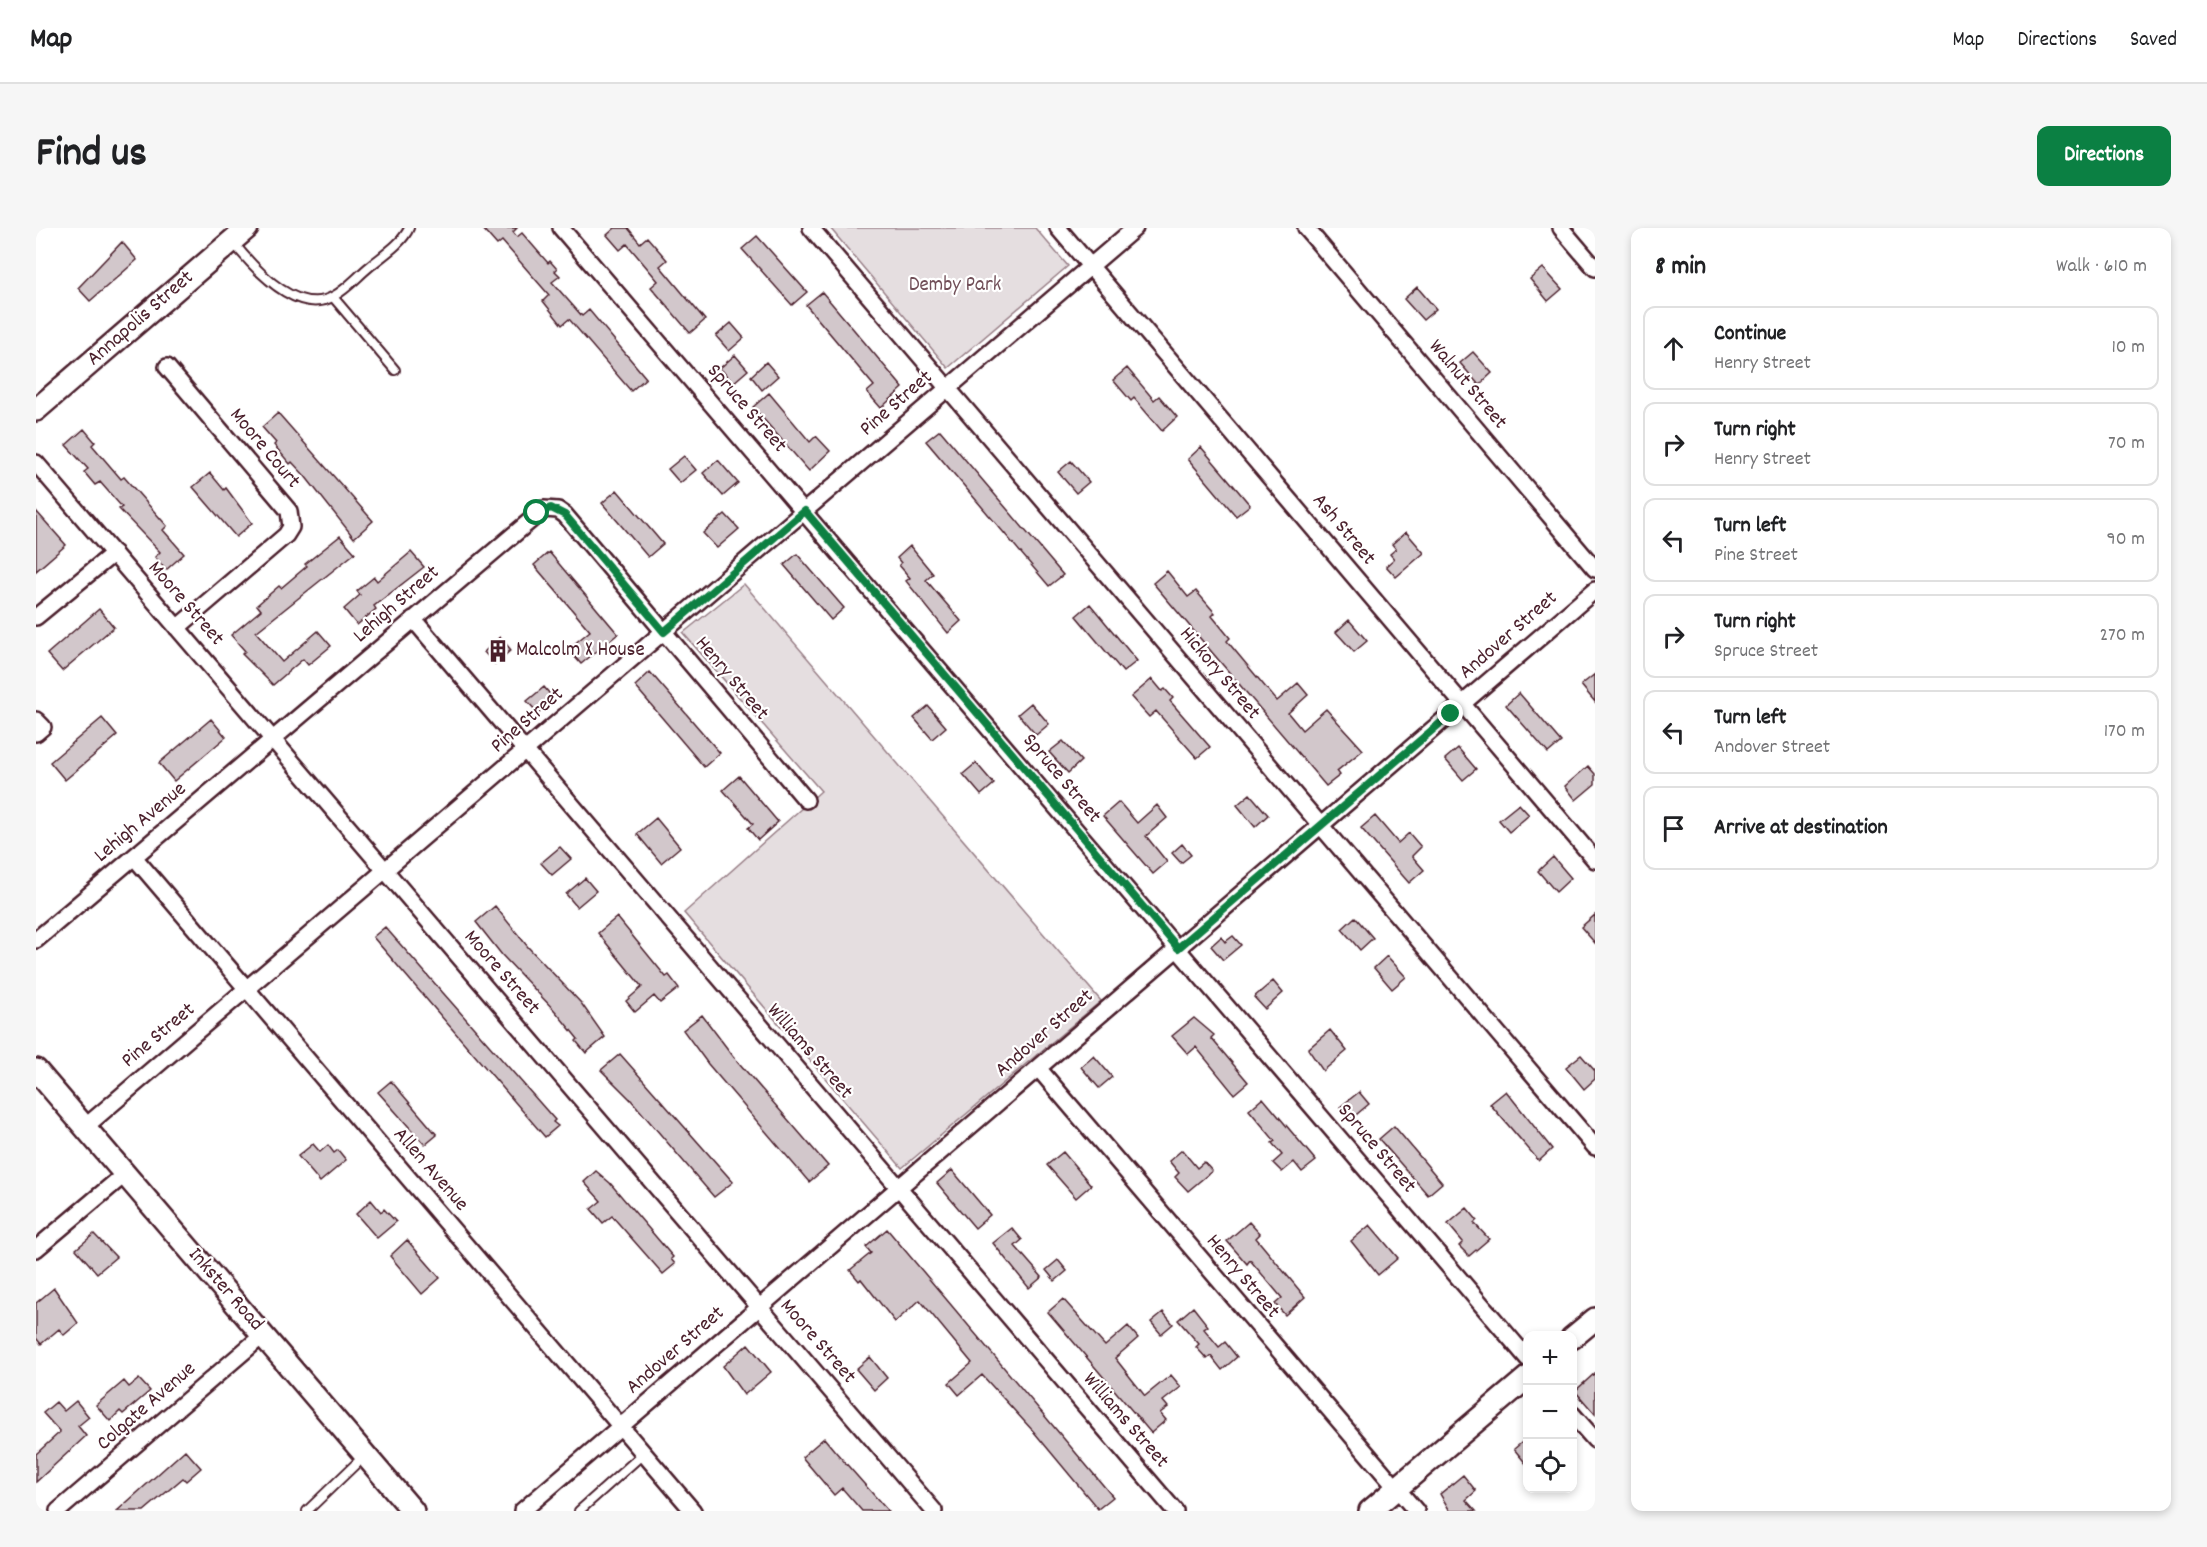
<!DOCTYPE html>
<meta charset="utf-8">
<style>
body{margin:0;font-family:Dekko,sans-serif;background:#f6f6f6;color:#202124}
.controls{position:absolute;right:18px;bottom:18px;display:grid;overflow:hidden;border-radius:12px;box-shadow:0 3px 9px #0003}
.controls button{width:54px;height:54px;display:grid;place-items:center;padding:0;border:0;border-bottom:2px solid #e0e0e0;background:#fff;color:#202124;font:30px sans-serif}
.stop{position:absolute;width:18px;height:18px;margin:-14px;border:4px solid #0b8043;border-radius:50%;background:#fff}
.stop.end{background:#0b8043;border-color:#fff;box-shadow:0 2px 6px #0008}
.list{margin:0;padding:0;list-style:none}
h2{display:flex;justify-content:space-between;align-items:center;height:78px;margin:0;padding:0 24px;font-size:26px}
h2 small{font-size:20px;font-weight:400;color:#757577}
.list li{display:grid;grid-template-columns:39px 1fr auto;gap:18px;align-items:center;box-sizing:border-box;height:84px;margin:0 12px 12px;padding:0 12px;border:2px solid #e0e0e0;border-radius:12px}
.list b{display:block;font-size:22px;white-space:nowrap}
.list p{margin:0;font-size:20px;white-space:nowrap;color:#757577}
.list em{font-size:20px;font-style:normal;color:#757577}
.icon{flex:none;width:33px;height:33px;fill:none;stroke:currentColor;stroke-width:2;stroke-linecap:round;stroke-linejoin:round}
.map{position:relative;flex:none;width:1559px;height:1283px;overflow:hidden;border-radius:12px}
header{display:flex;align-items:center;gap:36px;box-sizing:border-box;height:84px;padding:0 30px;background:#fff;border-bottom:2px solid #e0e0e0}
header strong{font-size:28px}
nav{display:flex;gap:33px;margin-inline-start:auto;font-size:21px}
.intro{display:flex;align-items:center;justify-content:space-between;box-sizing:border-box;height:144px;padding:0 36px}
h1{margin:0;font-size:42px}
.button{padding:15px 27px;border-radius:12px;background:#0b8043;color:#fff;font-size:21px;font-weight:700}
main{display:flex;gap:36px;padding:0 36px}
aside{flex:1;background:#fff;border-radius:12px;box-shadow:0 3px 9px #0003}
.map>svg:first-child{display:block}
.green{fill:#e5dee0;stroke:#987e86;stroke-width:1.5}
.building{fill:#d2c7cb;stroke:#4a1f2b;stroke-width:1.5}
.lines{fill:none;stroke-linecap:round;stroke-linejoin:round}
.lane-casing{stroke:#4a1f2b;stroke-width:12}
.street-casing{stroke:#4a1f2b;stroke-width:20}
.secondary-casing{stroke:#4a1f2b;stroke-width:26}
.lane{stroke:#fff;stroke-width:8}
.street{stroke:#fff;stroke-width:15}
.secondary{stroke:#fff;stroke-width:21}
.route{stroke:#0b8043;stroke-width:8}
.labels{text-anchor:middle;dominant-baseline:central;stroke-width:4.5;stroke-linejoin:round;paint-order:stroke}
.park-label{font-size:21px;fill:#714f58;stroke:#fff}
.street-label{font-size:21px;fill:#4a1f2b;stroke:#fff}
.poi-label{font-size:21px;fill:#4a1f2b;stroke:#fff;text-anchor:start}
</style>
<header>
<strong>Map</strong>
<nav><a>Map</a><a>Directions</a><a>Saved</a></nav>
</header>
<div class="intro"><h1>Find us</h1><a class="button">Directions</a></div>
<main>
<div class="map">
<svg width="1559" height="1283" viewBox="0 0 1559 1283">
<rect width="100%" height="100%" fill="#fff"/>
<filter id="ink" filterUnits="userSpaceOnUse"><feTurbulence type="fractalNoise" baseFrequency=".0167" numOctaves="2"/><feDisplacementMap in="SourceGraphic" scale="12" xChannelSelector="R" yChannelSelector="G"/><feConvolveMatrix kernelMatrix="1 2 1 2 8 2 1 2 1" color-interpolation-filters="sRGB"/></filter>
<g filter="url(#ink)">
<path class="green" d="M794,0H999L1032,38L912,140Z
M708,356L1065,773L866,940L648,685L785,563L647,405Z"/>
<path class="building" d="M446,0H481L477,4L481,9L486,5L512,35L514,33L521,41L519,43L524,48L516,54L546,88L553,82L610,150L595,163L533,91L526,97L507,73L513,67L466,13L461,17Z
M579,0H592L604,15L611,9L631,32L624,38L669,92L654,105L615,59L622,53L591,16L584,22L571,7Z
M721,8L771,64L756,77L706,21Z
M86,14L101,32L54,73L42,60Z
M1507,40L1526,61L1512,73L1494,51Z
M1381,59L1400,81L1387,92L1368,71Z
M786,64L867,160L845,180L831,164L838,158L770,77Z
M695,95L708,110L693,123L680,108Z
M1437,124L1456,145L1443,157L1424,135Z
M699,127L712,142L697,155L684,140Z
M730,134L742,148L726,162L715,148Z
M1091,140L1118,172L1123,168L1141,189L1126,203L1098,170L1095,173L1077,152Z
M733,165L774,214L780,208L794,223L773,243L717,179Z
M242,185L337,293L318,310L269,248L256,234L254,236L238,217L240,215L226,199Z
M48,201L59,214L56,217L85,251L88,249L131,298L127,302L148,326L130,342L119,329L124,324L83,281L86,279L64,254L59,257L48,244L52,241L30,217Z
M904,202L1027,347L1013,358L890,213Z
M1165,219L1214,277L1200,288L1152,231Z
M648,228L660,242L644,255L632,241Z
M682,232L702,255L687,268L667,245Z
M1035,233L1053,254L1040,265L1022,244Z
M174,245L188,262L190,260L216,295L200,309L157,259Z
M581,262L627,316L612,329L566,275Z
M0,283L30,317L0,343Z
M689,286L703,301L681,320L667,305Z
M1370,304L1388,325L1360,349L1350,338L1358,331L1354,326L1360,321L1356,316Z
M304,308L319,325L220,404L246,434L282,403L295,418L272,437L267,431L237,457L206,426L209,423L195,407L225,382L221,377L243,358L245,360L271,338L269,336Z
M874,318L897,346L890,352L925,393L912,405L870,353L874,350L863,337L865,335L861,330Z
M375,324L388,339L338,378L340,381L321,397L308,381L324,367L321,363L338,349L341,353Z
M513,324L582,406L545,436L532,421L554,403L498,337Z
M761,326L808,380L795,392L748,337Z
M1131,343L1152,369L1160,363L1179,385L1176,388L1194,410L1191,413L1241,473L1262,455L1272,467L1252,485L1266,502L1290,481L1327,522L1301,543L1304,547L1290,558L1117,355Z
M1054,376L1101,433L1087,444L1040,388Z
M63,381L78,399L26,443L11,426Z
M1313,392L1331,413L1318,424L1300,404Z
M464,409L475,422L459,436L448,424Z
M614,444L684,525L668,539L599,458Z
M1559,446V474L1545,457Z
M1116,451L1126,463L1129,461L1137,470L1134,473L1174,519L1161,530L1120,483L1113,489L1095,469Z
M508,459L518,471L502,485L491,473Z
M1483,465L1525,514L1512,525L1470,477Z
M995,475L1013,496L1000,507L982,486Z
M892,478L910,499L896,511L878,490Z
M66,490L81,508L29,552L14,534Z
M175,491L190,509L138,553L123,535Z
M1027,513L1045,533L1032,545L1013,524Z
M1422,520L1440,541L1427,552L1409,531Z
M940,535L958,556L945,567L927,546Z
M1552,538L1559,546V556L1540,572L1529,558Z
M703,548L742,594L722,612L712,600L717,596L687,562Z
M1214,566L1232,587L1219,599L1201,577Z
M1083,574L1101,595L1121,577L1131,590L1110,608L1131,634L1117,646L1067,588Z
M1483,576L1493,587L1473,604L1463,592Z
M1339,588L1362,615L1373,605L1385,619L1376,628L1388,642L1373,655L1325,600Z
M620,590L644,619L625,635L601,606Z
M1146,616L1155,627L1145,635L1136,625Z
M524,619L535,631L516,647L505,635Z
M1517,629L1535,650L1520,664L1502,643Z
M549,650L560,663L541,679L530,666Z
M459,678L492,719L545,775L569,809L550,825L540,813L542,811L520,784L466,727L440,694Z
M1559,687V715L1545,699Z
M581,689L630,749L633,747L643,760L624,775L618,768L599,784L590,773L606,759L562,705Z
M1319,689L1337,710L1324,722L1306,701Z
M349,699L519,892L517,894L522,898L509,909L337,709Z
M1197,708L1205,717L1187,732L1175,718L1185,709L1189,714Z
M1351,728L1370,749L1356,761L1338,740Z
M1237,753L1247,765L1229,781L1218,769Z
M666,787L697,828L792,938L773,954L672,836L647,802Z
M1158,790L1178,807L1175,810L1212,854L1198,866L1160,819L1152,826L1136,808Z
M1294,802L1311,823L1287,843L1272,821Z
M584,826L697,954L678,969L595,872L565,842Z
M1545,827L1559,843V851L1548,861L1530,839Z
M1058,828L1076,849L1063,860L1045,839Z
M355,853L401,907L389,917L342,864Z
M1470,863L1516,921L1503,933L1454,876Z
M1323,864L1333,876L1315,891L1304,879Z
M1227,870L1280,933L1266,944L1258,934L1246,944L1237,935L1246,927L1236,915L1239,913L1213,882Z
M1358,898L1406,955L1392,967L1343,911Z
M277,916L284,924L292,917L298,925L302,922L310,932L284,954L262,928Z
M1146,922L1161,940L1168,934L1176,943L1152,963L1139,949L1143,945L1133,933Z
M1027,924L1055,957L1040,970L1011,937Z
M916,942L954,987L939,1000L901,955Z
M560,943L574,955L637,1029L635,1031L639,1036L627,1046L576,988L567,995L555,981L565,973L548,954Z
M335,972L345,984L348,981L360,994L341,1010L320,986Z
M1431,980L1441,992L1438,995L1453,1011L1433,1028L1423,1018L1427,1014L1412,996Z
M1213,994L1224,1006L1220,1010L1269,1069L1249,1087L1239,1076L1246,1070L1214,1032L1211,1036L1191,1013Z
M1334,997L1362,1030L1342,1047L1315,1013Z
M976,1000L986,1012L979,1018L1006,1049L993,1060L957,1015Z
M851,1001L1077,1269L1062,1281L998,1204L946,1147L923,1167L913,1155L936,1135L884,1072L859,1094L825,1051L823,1053L814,1042L835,1025L830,1019Z
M58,1006L80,1029L61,1045L40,1021Z
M371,1012L404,1050L386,1066L354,1028Z
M1022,1032L1031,1043L1019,1053L1010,1042Z
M18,1060L42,1095L28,1107L23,1101L5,1116L0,1110V1075Z
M1027,1071L1069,1118L1092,1098L1102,1110L1079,1130L1109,1168L1135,1147L1145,1159L1127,1173L1132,1179L1124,1185L1130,1192L1115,1205L1012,1084Z
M1157,1079L1172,1098L1168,1101L1183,1119L1189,1114L1201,1129L1186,1142L1175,1128L1171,1131L1160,1119L1163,1116L1142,1092Z
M1127,1084L1137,1096L1125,1106L1115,1094Z
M712,1116L735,1144L708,1167L687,1138Z
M834,1129L851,1150L838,1162L820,1141Z
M1559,1145V1186L1539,1163Z
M103,1151L114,1163L87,1186L84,1183L74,1193L60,1177L88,1153L93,1159Z
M40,1173L53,1189L42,1198L50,1208L0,1254V1226L24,1204L7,1185L20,1174L28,1183Z
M788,1210L798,1222L852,1283H826L806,1260L798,1267L766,1229Z
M1491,1210V1237L1478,1221Z
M149,1222L165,1240L150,1253L147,1250L108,1283H81Z
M1427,1247L1440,1263L1430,1272L1440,1283H1414L1404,1266Z"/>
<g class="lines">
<g class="lane-casing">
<path id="lane" d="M196,13C216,38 261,90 298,68C311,61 322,48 333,39C346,28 366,16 373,0
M297,69L359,142
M271,1283L328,1228
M543,1283L608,1225"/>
</g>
<g class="street-casing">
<path id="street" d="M525,0L1492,1131
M775,0L1559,919
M1022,0L1559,632
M1270,0L1559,341
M1525,0L1559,40
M131,139L253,283L255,299L250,307L141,400
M0,235L898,1283
M0,389L78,325
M377,391L1139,1283
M0,492L7,499L0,505
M98,629L657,1283
M0,712L508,281L522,282L529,287L770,572
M1002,840L1380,1283
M49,899L1099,0
M0,1021L89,946
M1536,1186L1559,1212
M22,1283L227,1107
M486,1283L1559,362"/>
</g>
<g class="secondary-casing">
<path id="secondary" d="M0,182L211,0
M0,842L377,1283
M1536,1110L1559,1091
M1334,1283L1492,1149"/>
</g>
<use href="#lane" class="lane"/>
<use href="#street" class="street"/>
<use href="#secondary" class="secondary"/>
</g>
</g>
<g class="lines" filter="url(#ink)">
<path class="route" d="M501,285L515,280L529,287L628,404L769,283L1142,720L1415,486"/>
</g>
<defs>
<g id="building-bare" transform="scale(1.8)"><path d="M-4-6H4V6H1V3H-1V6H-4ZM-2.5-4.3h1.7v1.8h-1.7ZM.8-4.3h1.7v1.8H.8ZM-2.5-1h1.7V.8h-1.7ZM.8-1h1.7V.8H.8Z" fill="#4a1f2b" stroke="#fff" stroke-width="2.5" paint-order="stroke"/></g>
</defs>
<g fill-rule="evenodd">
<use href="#building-bare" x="462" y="423"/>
</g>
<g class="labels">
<g class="park-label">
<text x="919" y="58">Demby Park</text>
</g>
<g class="street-label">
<text transform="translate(105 91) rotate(-41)">Annapolis Street</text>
<text transform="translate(1431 157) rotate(50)">Walnut Street</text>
<text transform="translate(861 176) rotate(-41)">Pine Street</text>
<text transform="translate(710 181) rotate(49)">Spruce Street</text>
<text transform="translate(228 221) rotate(50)">Moore Court</text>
<text transform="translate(1307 302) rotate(50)">Ash Street</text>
<text transform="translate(149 376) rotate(49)">Moore Street</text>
<text transform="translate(361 377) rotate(-41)">Lehigh Street</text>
<text transform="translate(1473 408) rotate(-41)">Andover Street</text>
<text transform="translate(1183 446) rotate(50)">Hickory Street</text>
<text transform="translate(695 451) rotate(50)">Henry Street</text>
<text transform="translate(492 493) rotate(-41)">Pine Street</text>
<text transform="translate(1025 551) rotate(50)">Spruce Street</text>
<text transform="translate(105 595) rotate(-40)">Lehigh Avenue</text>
<text transform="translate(465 745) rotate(49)">Moore Street</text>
<text transform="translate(1009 806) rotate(-41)">Andover Street</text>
<text transform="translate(123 808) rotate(-40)">Pine Street</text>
<text transform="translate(773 824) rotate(49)">Williams Street</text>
<text transform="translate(1340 921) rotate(50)">Spruce Street</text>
<text transform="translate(394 942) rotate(49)">Allen Avenue</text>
<text transform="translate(1206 1049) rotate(50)">Henry Street</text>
<text transform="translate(189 1062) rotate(49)">Inkster Road</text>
<text transform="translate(781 1114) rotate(49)">Moore Street</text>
<text transform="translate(640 1123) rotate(-41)">Andover Street</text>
<text transform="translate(111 1179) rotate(-41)">Colgate Avenue</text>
<text transform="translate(1089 1193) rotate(49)">Williams Street</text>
</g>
<g class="poi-label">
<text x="480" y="423">Malcolm X House</text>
</g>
</g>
</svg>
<div class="controls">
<button>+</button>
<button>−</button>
<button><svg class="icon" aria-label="locate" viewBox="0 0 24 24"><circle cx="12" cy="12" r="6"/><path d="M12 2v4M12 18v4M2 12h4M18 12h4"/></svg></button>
</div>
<div class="stop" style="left:501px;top:285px"></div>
<div class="stop end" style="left:1415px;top:486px"></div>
</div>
<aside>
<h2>8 min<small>Walk · 610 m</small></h2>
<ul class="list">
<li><svg class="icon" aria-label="ahead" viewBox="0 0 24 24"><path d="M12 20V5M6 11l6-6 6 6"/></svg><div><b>Continue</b><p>Henry Street</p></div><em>10 m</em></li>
<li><svg class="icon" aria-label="right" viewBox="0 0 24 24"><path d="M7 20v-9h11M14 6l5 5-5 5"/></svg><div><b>Turn right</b><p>Henry Street</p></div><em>70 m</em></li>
<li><svg class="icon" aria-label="left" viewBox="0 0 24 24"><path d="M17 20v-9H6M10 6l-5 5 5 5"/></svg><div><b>Turn left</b><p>Pine Street</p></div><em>90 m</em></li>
<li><svg class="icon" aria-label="right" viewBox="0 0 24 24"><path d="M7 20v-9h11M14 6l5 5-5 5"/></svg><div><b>Turn right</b><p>Spruce Street</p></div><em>270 m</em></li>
<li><svg class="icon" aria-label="left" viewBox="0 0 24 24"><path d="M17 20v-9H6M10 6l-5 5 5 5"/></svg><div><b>Turn left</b><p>Andover Street</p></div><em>170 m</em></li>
<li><svg class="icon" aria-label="arrive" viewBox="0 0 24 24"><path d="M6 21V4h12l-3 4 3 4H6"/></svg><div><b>Arrive at destination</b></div></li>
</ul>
</aside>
</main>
